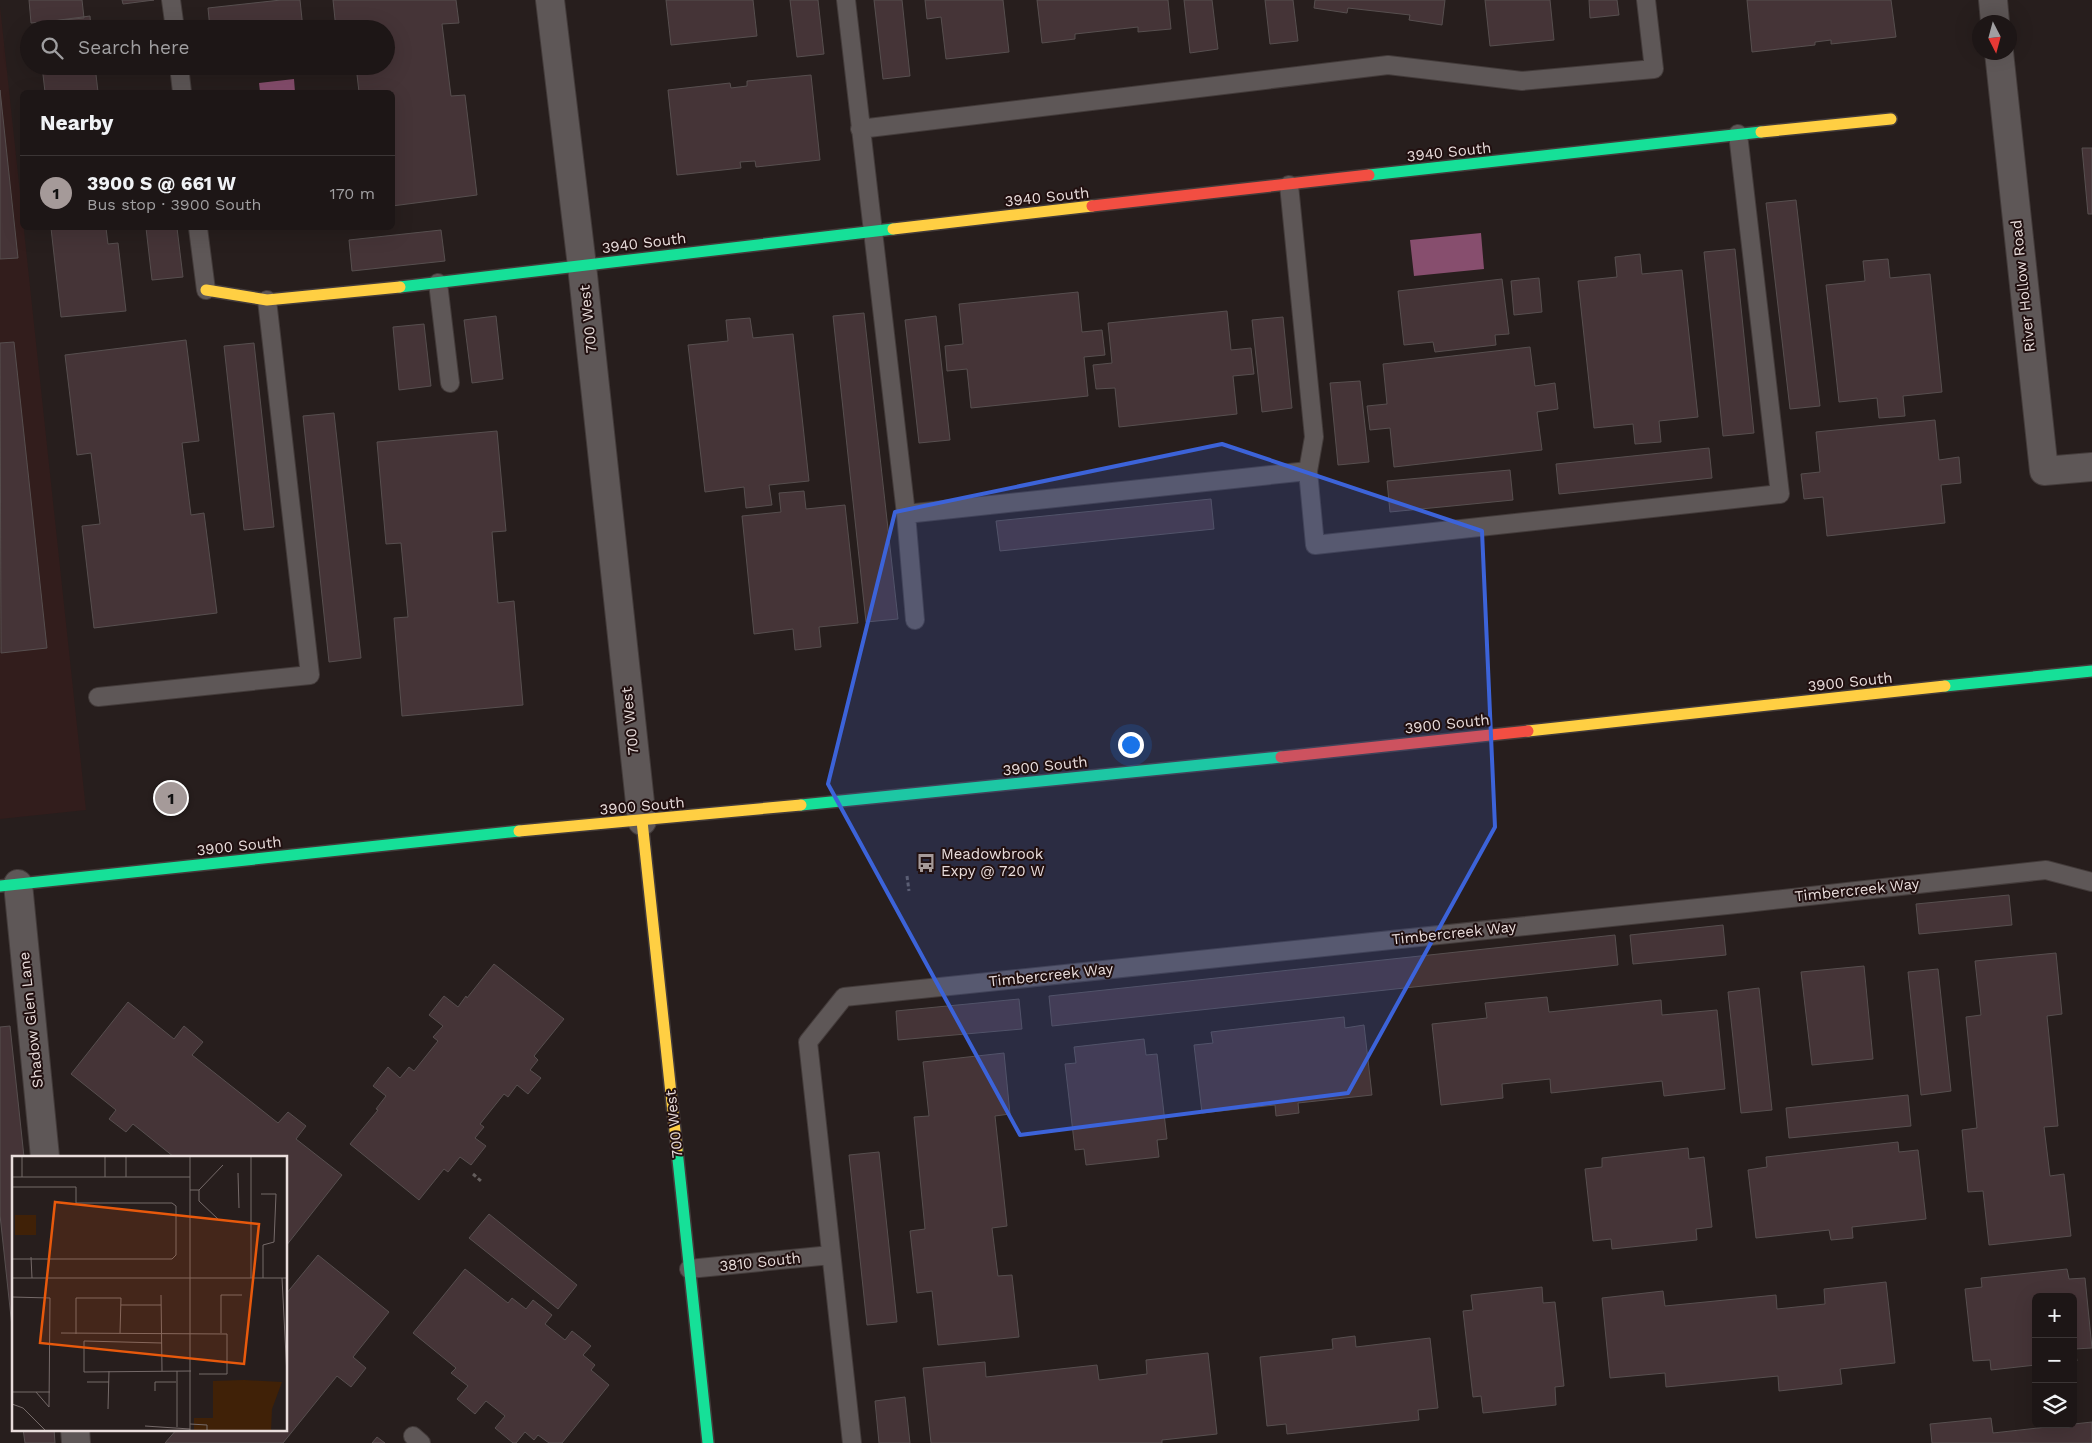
<!DOCTYPE html>
<meta charset="utf-8">
<style>
body{margin:0;font-family:"Work Sans",sans-serif;background:#251f1f;color:#f1f3f6}
.controls{position:absolute;right:15px;bottom:15px;display:grid;overflow:hidden;border-radius:8px;box-shadow:0 5px 20px #0002}
.controls button{width:45px;height:45px;display:grid;place-items:center;padding:0;border:0;border-bottom:1px solid #3b3535;background:#1d1616;color:#f1f3f6;font:25px sans-serif}
.compass{position:absolute;left:1972px;top:15px;width:45px;height:45px;border-radius:50%;background:#1d1616;box-shadow:0 5px 20px #0002;rotate:174deg}
.you{position:absolute;left:1130px;top:744px;width:18px;height:18px;margin:-12px;border:4px solid #fff;border-radius:50%;background:#1a73e8;box-shadow:0 0 0 8px #1a73e833}
.badge{display:grid;place-items:center;width:32px;height:32px;border-radius:50%;background:#a59a99;color:#111;font-size:16px;font-weight:700}
.pin{position:absolute;translate:-50% -50%;border:2px solid #fff;box-shadow:0 1px 5px #0006}
.list{margin:0;padding:0;list-style:none}
h2{display:flex;justify-content:space-between;align-items:center;height:65px;margin:0;padding:0 20px;font-size:21px}
h2 small{font-size:16px;font-weight:400;color:#a09fa1}
.list li{display:grid;grid-template-columns:32px 1fr auto;gap:15px;align-items:center;box-sizing:border-box;height:75px;padding:0 20px;border-top:1px solid #3b3535}
.list b{display:block;font-size:19px;white-space:nowrap}
.list p{margin:0;font-size:16px;white-space:nowrap;color:#a09fa1}
.list em{font-size:16px;font-style:normal;color:#a09fa1}
.icon{flex:none;width:28px;height:28px;fill:none;stroke:currentColor;stroke-width:2;stroke-linecap:round;stroke-linejoin:round}
.map{position:relative;flex:none;width:2092px;height:1443px;overflow:hidden}
.search{position:absolute;background:#1d1616;box-shadow:0 5px 20px #0002;left:20px;top:20px;width:375px;height:55px;display:flex;align-items:center;gap:12px;box-sizing:border-box;padding:0 18px;border-radius:28px;color:#a09fa1;font-size:19px}
.panel{position:absolute;background:#1d1616;box-shadow:0 5px 20px #0002;left:20px;top:90px;width:375px;height:140px;border-radius:8px}
.map>svg:first-child{display:block}
.built{fill:#321d1c}
.water{fill:#874e6e}
.building{fill:#453437;stroke:#574f4f}
.lines{fill:none;stroke-linecap:round;stroke-linejoin:round}
.lane-casing{stroke:#433b3a;stroke-width:20}
.street-casing{stroke:#433b3a;stroke-width:30}
.fast-casing{stroke:#433b3a;stroke-width:14}
.slow-casing{stroke:#433b3a;stroke-width:14}
.jam-casing{stroke:#433b3a;stroke-width:14}
.path{stroke:#635d5c;stroke-width:3;stroke-dasharray:4 2.5;stroke-linecap:butt}
.lane{stroke:#5e5757;stroke-width:18}
.street{stroke:#5e5757;stroke-width:28}
.fast{stroke:#16e098;stroke-width:11}
.slow{stroke:#ffcf43;stroke-width:11}
.jam{stroke:#f24e42;stroke-width:11}
.marked{fill:#3c63d9;fill-opacity:0.2;stroke:#3c63d9;stroke-width:4;stroke-linejoin:round}
.labels{text-anchor:middle;dominant-baseline:central;stroke-width:4;stroke-linejoin:round;paint-order:stroke}
.street-label{font-size:15px;fill:#e9dddc;stroke:#211010}
.poi-label{font-size:15px;fill:#e9dddc;stroke:#211010;text-anchor:start}
.inset-road{fill:none;stroke:#756a69;stroke-width:1}
.view{fill:#e8590c;fill-opacity:0.15;stroke:#e8590c;stroke-width:2.5}
.inset-edge{fill:none;stroke:#e9dddc;stroke-width:2.5}
</style>
<div class="map">
<svg width="2092" height="1443" viewBox="0 0 2092 1443">
<rect width="100%" height="100%" fill="#271e1d"/>
<path class="built" d="M0,6L86,810L0,819Z"/>
<path class="water" d="M294,79L295,92H260L259,83Z
M1481,233L1484,269L1414,276L1410,240Z"/>
<path class="building" d="M29,0H82L84,18L31,23Z
M122,0H154L123,4Z
M281,0H300L303,29H210L208,8Z
M333,0H456L459,23L442,24L451,96L465,95L477,195L392,206V92H359L356,66H386V29H336Z
M666,0H753L757,36L671,45Z
M790,0H818L824,54L797,57Z
M874,0H902L910,76L883,79Z
M925,0H1003L1009,52L946,59L941,17L927,19Z
M1037,0H1168L1171,29L1138,32V27L1075,34V39L1042,43Z
M1184,0H1212L1218,49L1190,53Z
M1265,0H1293L1298,41L1270,44Z
M1315,0H1445L1442,25L1409,20L1410,15L1348,8L1347,13L1314,8Z
M1485,0H1550L1554,40L1490,46Z
M1589,0H1617L1619,15L1590,18Z
M1747,0H1891L1896,37L1831,44V40L1815,42V45L1752,52Z
M90,16L91,29H38L37,23Z
M42,66H95L98,92H45Z
M811,75L820,160L756,167L755,161L740,162L741,168L677,175L668,90L730,83L731,88L747,86V81Z
M0,90L18,258L0,259Z
M2082,148H2092V214H2088Z
M1796,200L1820,406L1790,409L1766,203Z
M51,228H106L108,244L118,243L126,311L61,317Z
M146,228H177L183,277L152,280Z
M441,230L445,261L352,271L349,240Z
M1735,249L1754,433L1723,436L1704,252Z
M1640,254L1642,274L1682,270L1698,417L1659,421L1661,442L1635,444L1633,424L1594,428L1578,281L1617,277L1615,257Z
M1888,259L1890,278L1930,274L1942,392L1903,396L1905,416L1879,418L1877,398L1839,402L1826,285L1865,281L1863,261Z
M1539,278L1542,312L1514,315L1511,281Z
M1502,279L1509,334L1495,335L1496,345L1435,352L1433,342L1404,345L1398,291Z
M1078,292L1082,332L1102,330L1105,355L1084,357L1088,396L971,408L967,369L947,371L945,346L963,344L959,304Z
M1227,311L1231,350L1251,348L1254,374L1233,376L1237,414L1119,427L1115,388L1096,389L1093,365L1112,363L1108,323Z
M864,313L898,619L866,622L833,316Z
M496,316L503,379L472,383L464,320Z
M936,316L950,440L919,443L905,320Z
M1283,317L1292,408L1262,412L1252,320Z
M750,318L753,338L793,334L809,481L769,485L772,505L746,508L744,487L705,492L688,345L728,341L726,320Z
M424,324L431,386L399,390L393,327Z
M186,340L199,441L182,443L191,515L204,513L217,613L94,628L82,526L100,524L91,453L77,455L65,355Z
M14,342L47,648L1,653L0,343Z
M254,343L274,527L244,530L224,346Z
M1530,347L1535,386L1555,383L1558,409L1537,412L1542,450L1394,467L1390,428L1370,430L1367,406L1387,404L1383,364Z
M1360,381L1369,462L1338,465L1330,383Z
M334,413L361,658L329,662L303,416Z
M1935,420L1939,460L1959,457L1961,483L1941,485L1945,523L1827,536L1823,497L1804,499L1801,474L1820,472L1816,432Z
M497,431L506,531L492,532L498,603L514,601L523,705L402,716L394,618L408,617L401,543L386,544L377,442Z
M1709,448L1712,478L1559,494L1556,464Z
M1510,470L1513,500L1390,512L1387,481Z
M804,491L806,509L845,505L858,623L819,627L821,647L795,650L793,629L754,634L742,516L781,512L779,493Z
M1211,499L1214,529L1000,551L996,521Z
M2009,895L2012,925L1919,934L1916,904Z
M1723,925L1726,955L1633,964L1630,935Z
M1615,935L1618,965L1052,1026L1049,996Z
M2056,953L2062,1014L2047,1016L2058,1126L2044,1127L2050,1176L2064,1174L2071,1236L1989,1245L1983,1191L1968,1192L1962,1130L1977,1128L1966,1017L1981,1015L1975,961Z
M494,964L564,1019L534,1056L538,1060L530,1070L541,1078L528,1094L517,1085L508,1097L504,1094L480,1124L484,1127L475,1138L486,1146L471,1165L460,1157L448,1172L444,1169L419,1200L350,1144L378,1110L376,1109L386,1096L373,1086L388,1067L400,1078L409,1067L414,1071L438,1041L433,1037L443,1026L429,1015L444,996L458,1007L466,996L467,998Z
M1864,966L1873,1059L1812,1065L1801,972Z
M1938,969L1951,1091L1921,1095L1908,972Z
M1759,988L1772,1110L1741,1113L1728,992Z
M1547,997L1549,1012L1661,1000L1662,1015L1717,1010L1725,1089L1664,1096L1662,1081L1551,1093L1550,1079L1502,1084L1503,1098L1441,1105L1432,1024L1487,1018L1485,1003Z
M1019,999L1022,1029L898,1040L896,1011Z
M128,1002L174,1039L184,1026L203,1042L192,1055L278,1123L288,1112L306,1126L296,1139L342,1175L286,1246V1157H174L133,1124L126,1132L109,1119L116,1110L71,1074Z
M1344,1017L1345,1028L1364,1025L1372,1095L1298,1103L1299,1113L1276,1116L1275,1105L1202,1113L1194,1045L1213,1043L1211,1032Z
M10,1026L24,1157H14L13,1336L0,1215V1027Z
M1144,1039L1146,1055L1157,1054L1167,1139L1157,1140L1159,1157L1086,1165L1084,1149L1075,1150L1065,1064L1076,1063L1074,1047Z
M1004,1053L1010,1114L995,1116L1007,1226L992,1228L998,1276L1012,1275L1019,1337L938,1345L932,1291L917,1293L910,1231L925,1229L914,1117L929,1116L923,1062Z
M1908,1095L1911,1126L1789,1138L1786,1108Z
M1898,1142L1899,1152L1918,1150L1926,1219L1852,1227L1853,1238L1831,1240L1829,1230L1756,1238L1748,1170L1767,1167L1766,1157Z
M1688,1148L1689,1159L1704,1157L1712,1227L1696,1229L1697,1240L1612,1249L1611,1239L1593,1241L1585,1169L1602,1167V1158Z
M879,1152L897,1322L867,1325L849,1155Z
M489,1214L577,1285L558,1309L469,1238Z
M318,1255L389,1312L353,1357L366,1368L351,1387L337,1376L283,1443H165L177,1429H286V1294Z
M465,1269L508,1303L512,1298L526,1309L533,1300L552,1315L545,1324L565,1340L572,1331L591,1346L583,1355L595,1365L591,1370L609,1385L562,1443H549L538,1435L534,1440L525,1432L516,1443H513L495,1428L505,1416L486,1401L475,1414L457,1399L468,1386L451,1373L456,1368L413,1333Z
M2067,1269L2069,1279L2085,1278L2092,1348L2075,1349L2077,1361H2073V1297H2036V1365L1991,1370L1990,1360L1973,1361L1965,1289L1982,1287L1981,1278Z
M1886,1282L1895,1363L1840,1369L1842,1384L1779,1391L1778,1376L1666,1387L1665,1373L1610,1378L1602,1298L1663,1291L1665,1306L1776,1295L1777,1309L1825,1304L1824,1289Z
M1542,1287L1543,1303L1555,1302L1564,1386L1555,1387L1556,1405L1483,1413L1481,1396L1473,1397L1463,1311L1473,1310L1471,1295Z
M1355,1336L1356,1347L1430,1338L1438,1408L1418,1410L1419,1420L1287,1434L1286,1424L1267,1426L1260,1357L1333,1349L1332,1339Z
M1208,1353L1217,1434L1162,1440V1443H931L923,1368L985,1362L986,1377L1097,1365L1099,1380L1147,1374L1146,1360Z
M905,1397L910,1443H879L875,1401Z
M1991,1418L1993,1433L2092,1422V1443H1932L1930,1424Z
M23,1429H54L55,1443H25Z
M377,1437L385,1443H372Z"/>
<g class="lines">
<g class="lane-casing">
<path id="lane" d="M171,0L175,29
M846,0L906,514L915,620
M179,66L182,92
M860,129L1388,65L1522,81L1654,69L1646,0
M1289,185L1314,437L1308,471L1315,545L1780,494L1738,134
M198,228L206,290
M438,283L450,383
M906,514L1308,471
M98,697L310,675L267,300
M689,1269L831,1255
M413,1436L421,1443
M852,1443L808,1042L844,997L1746,903L2046,870L2092,882"/>
</g>
<g class="street-casing">
<path id="street" d="M550,0L582,266L642,821
M1993,0L1995,22
M1999,52L2044,471L2092,467
M18,884L45,1157
M75,1429L76,1443"/>
</g>
<g class="fast-casing">
<path id="fast" d="M1369,175L1761,132
M400,287L893,229
M1945,686L2092,671
M801,805L1281,757
M0,886L519,831
M677,1150L708,1443"/>
</g>
<g class="slow-casing">
<path id="slow" d="M1761,132L1891,119
M893,229L1092,206
M206,290L267,300L400,287
M1528,731L1945,686
M642,821L677,1150
M519,831L801,805"/>
</g>
<g class="jam-casing">
<path id="jam" d="M1092,206L1369,175
M1281,757L1528,731"/>
</g>
<path class="path" d="M907,876L909,891
M473,1174L481,1181"/>
<use href="#lane" class="lane"/>
<use href="#street" class="street"/>
<use href="#fast" class="fast"/>
<use href="#slow" class="slow"/>
<use href="#jam" class="jam"/>
</g>
<path class="marked" d="M1222,444L1482,531L1495,827L1348,1093L1020,1135L828,784L895,512Z"/>
<defs>
<g id="bus-bare" transform="scale(1.5)"><path d="M-5-6H5V4H4V6H2V4H-2V6H-4V4H-5ZM-3.5-4V0h7V-4ZM-3.5 1.2v1.5H-2V1.2ZM2 1.2v1.5H3.5V1.2Z" fill="#a59a99" stroke="#211010" stroke-width="2.5" paint-order="stroke"/></g>
</defs>
<g fill-rule="evenodd">
<use href="#bus-bare" x="926" y="863"/>
</g>
<g class="labels">
<g class="street-label">
<text transform="translate(1449 152) rotate(-6)">3940 South</text>
<text transform="translate(1047 197) rotate(-6)">3940 South</text>
<text transform="translate(644 243) rotate(-7)">3940 South</text>
<text transform="translate(2023 286) rotate(-96)">River Hollow Road</text>
<text transform="translate(588 319) rotate(-96)">700 West</text>
<text transform="translate(1850 682) rotate(-6)">3900 South</text>
<text transform="translate(630 721) rotate(-96)">700 West</text>
<text transform="translate(1447 724) rotate(-6)">3900 South</text>
<text transform="translate(1045 766) rotate(-6)">3900 South</text>
<text transform="translate(642 806) rotate(-5)">3900 South</text>
<text transform="translate(239 846) rotate(-6)">3900 South</text>
<text transform="translate(1857 890) rotate(-6)">Timbercreek Way</text>
<text transform="translate(1454 933) rotate(-6)">Timbercreek Way</text>
<text transform="translate(1051 975) rotate(-6)">Timbercreek Way</text>
<text transform="translate(31 1020) rotate(-96)">Shadow Glen Lane</text>
<text transform="translate(674 1124) rotate(-96)">700 West</text>
<text transform="translate(760 1262) rotate(-6)">3810 South</text>
</g>
<g class="poi-label">
<text x="941" y="854">Meadowbrook<tspan x="941" dy="17">Expy @ 720 W</tspan></text>
</g>
</g>
<g transform="translate(12 1156)">
<rect width="275" height="275" fill="#271e1d"/>
<path d="M3,59H24V79H3ZM232,224L270,226L260,253L259,275H182V262H201V225Z" fill="#402107"/>
<path class="inset-road" d="M93,0V21M114,0V21M178,0V275M239,0V122M226,17L227,52M0,21H178M10,21V0M0,31H64V47H160L164,50V99L160,103H0M178,34H187L211,9M187,34V45L207,64M249,38H264L262,86L251,89V122M19,101L20,122M0,122H275M270,122L275,220M149,139L150,215M0,141L38,142L37,251L24,236M109,149H149M49,177L215,178V218H187M209,177V139H230M64,178V142H109L108,177M150,187L72,185V216L179,215M165,215V271M75,226H97M143,235V226H164M0,236H38M0,248L11,252L34,275M96,253L97,215M178,268L195,269V275M133,270L178,273"/>
<path class="view" d="M43,46L247,68L232,208L28,187Z"/>
<rect width="275" height="275" class="inset-edge"/>
</g>
</svg>
<div class="controls">
<button>+</button>
<button>−</button>
<button><svg class="icon" aria-label="layers" viewBox="0 0 24 24"><path d="M12 4l9 5-9 5-9-5zM3 14l9 5 9-5"/></svg></button>
</div>
<svg class="compass" viewBox="-18 -18 36 36"><path d="M0-13l5 13h-10z" fill="#e53935"/><path d="M0 13l5-13h-10z" fill="#a09fa1"/></svg>
<div class="you"></div>
<div class="pin badge" style="left:171px;top:798px">1</div>
<div class="search"><svg class="icon" aria-label="search" viewBox="0 0 24 24"><circle cx="10" cy="10" r="6"/><path d="M15 15l6 6"/></svg>Search here</div>
<section class="panel">
<h2>Nearby<small></small></h2>
<ul class="list">
<li><span class="badge">1</span><div><b>3900 S @ 661 W</b><p>Bus stop · 3900 South</p></div><em>170 m</em></li>
</ul>
</section>
</div>
